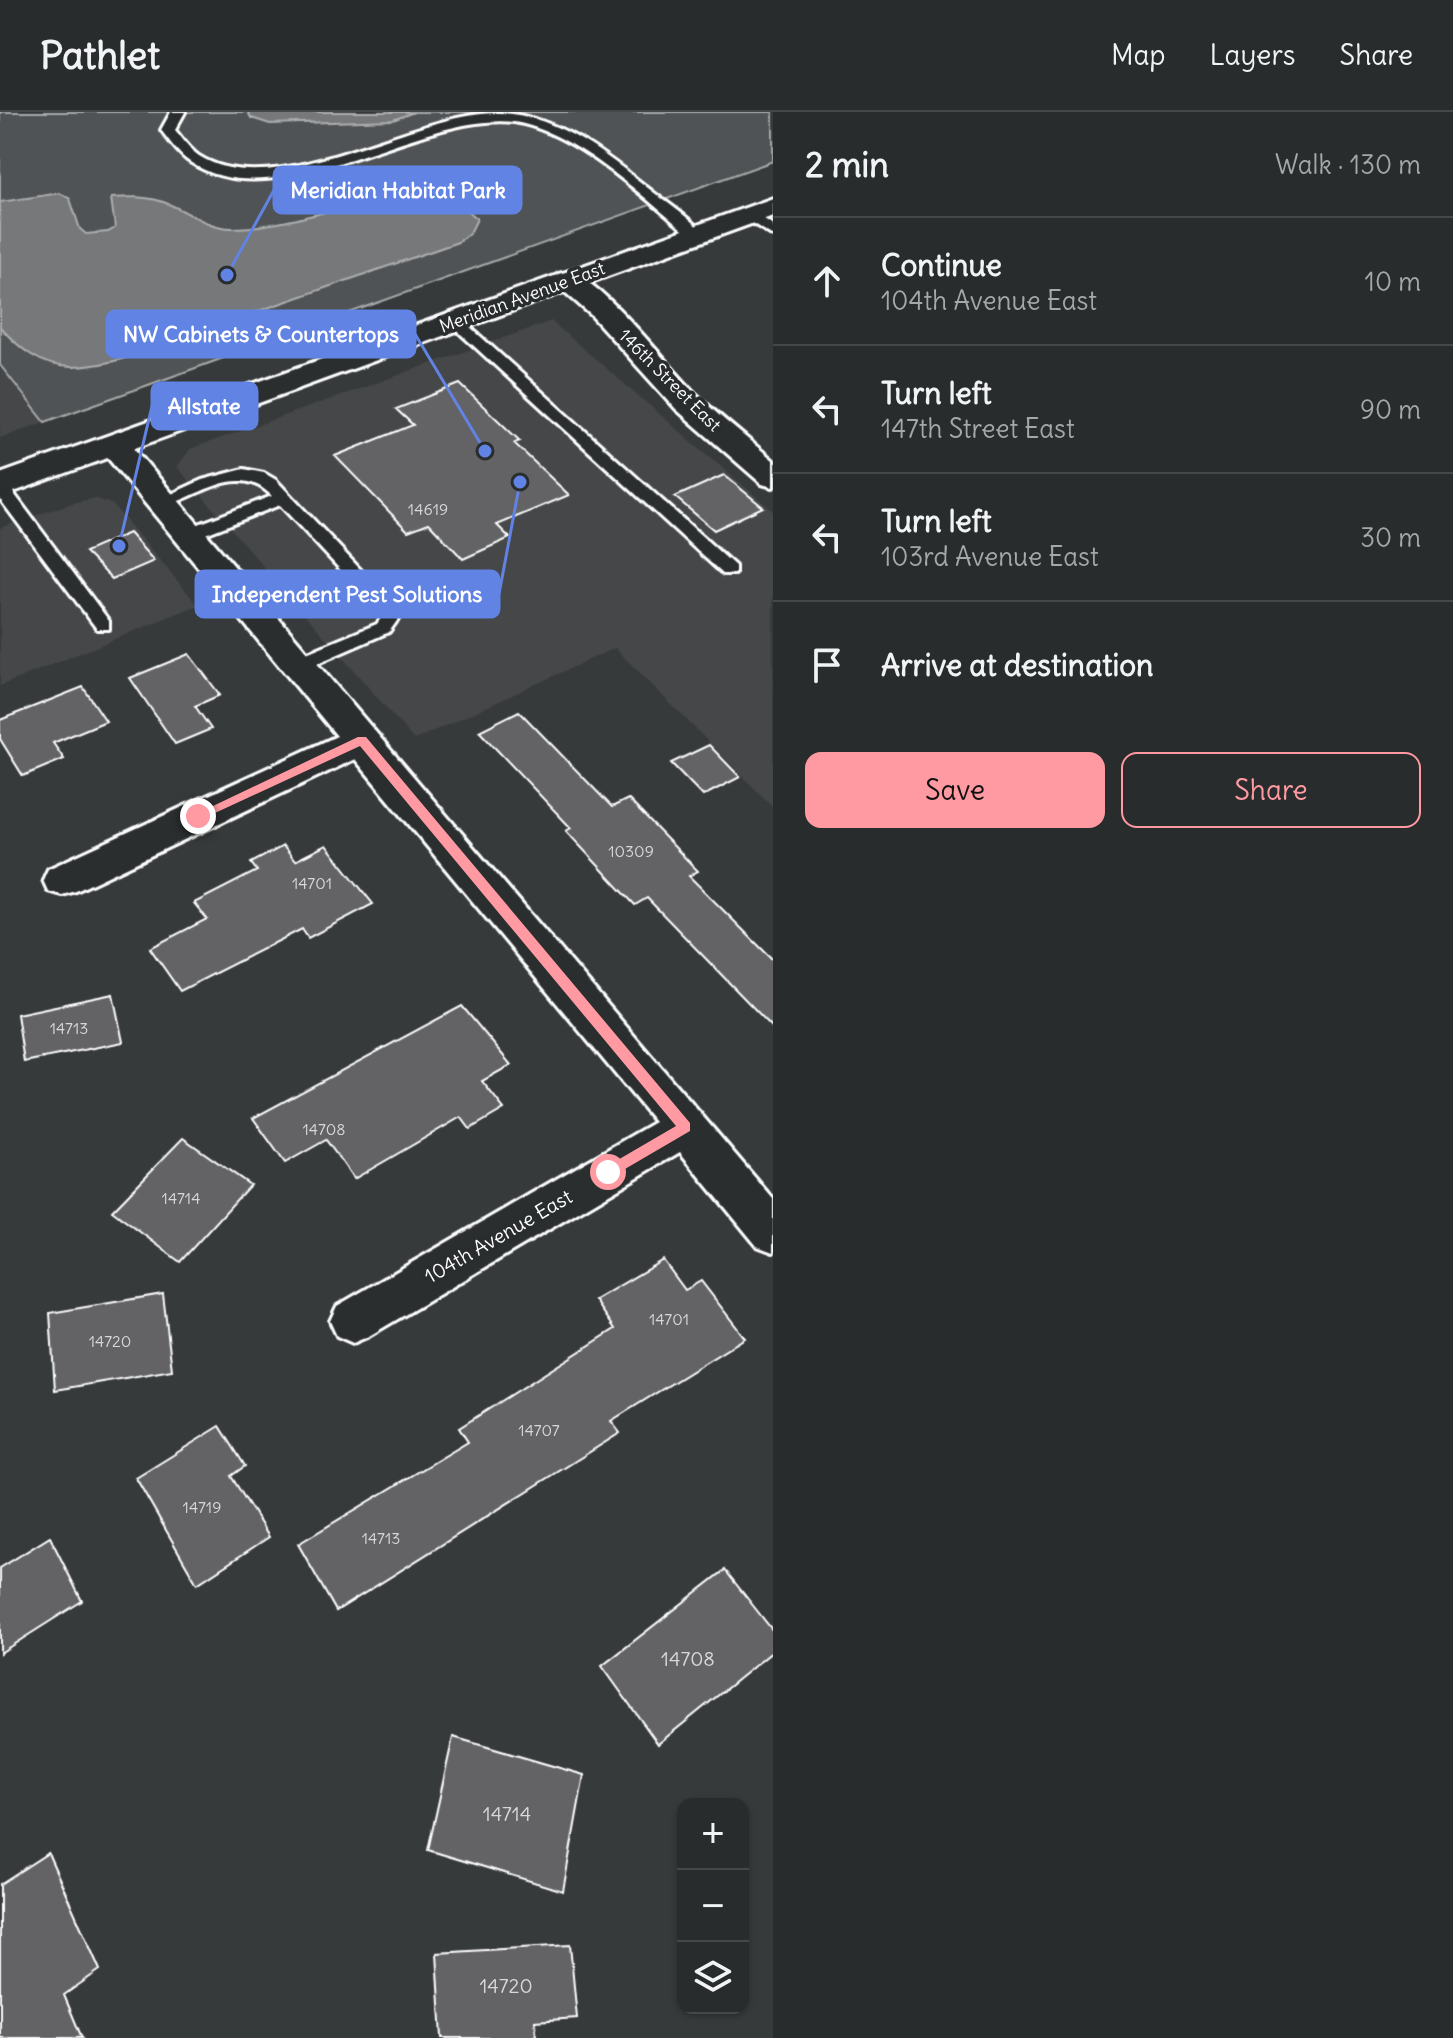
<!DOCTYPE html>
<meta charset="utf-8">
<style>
body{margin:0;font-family:Delius,sans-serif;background:#313434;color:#f1f3f6}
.controls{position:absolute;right:24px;bottom:24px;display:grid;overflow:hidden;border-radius:16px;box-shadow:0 2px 6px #0004}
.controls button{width:72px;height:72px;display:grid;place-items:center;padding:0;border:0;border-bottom:2px solid #454848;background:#292c2c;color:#f1f3f6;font:40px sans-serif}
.stop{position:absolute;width:24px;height:24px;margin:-18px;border:6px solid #ff9aa2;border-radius:50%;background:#fff}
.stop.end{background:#ff9aa2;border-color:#fff;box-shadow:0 2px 8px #0008}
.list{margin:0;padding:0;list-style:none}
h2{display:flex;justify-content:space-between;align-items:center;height:104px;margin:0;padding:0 32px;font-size:34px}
h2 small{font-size:26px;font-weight:400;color:#a5a7a9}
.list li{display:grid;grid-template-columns:52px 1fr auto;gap:24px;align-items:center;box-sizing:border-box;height:128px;padding:0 32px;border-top:2px solid #454848}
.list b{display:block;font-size:30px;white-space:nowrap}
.list p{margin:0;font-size:26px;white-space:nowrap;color:#a5a7a9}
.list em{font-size:26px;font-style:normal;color:#a5a7a9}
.actions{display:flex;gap:16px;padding:24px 32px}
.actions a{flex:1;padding:18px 0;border:2px solid #ff9aa2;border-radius:16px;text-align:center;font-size:28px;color:#ff9aa2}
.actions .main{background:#ff9aa2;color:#111}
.icon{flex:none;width:44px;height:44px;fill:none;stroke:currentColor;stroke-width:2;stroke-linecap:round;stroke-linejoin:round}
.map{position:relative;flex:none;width:773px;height:1926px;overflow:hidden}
header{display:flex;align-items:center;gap:48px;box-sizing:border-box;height:112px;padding:0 40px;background:#292c2c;border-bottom:2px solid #454848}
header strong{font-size:38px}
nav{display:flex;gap:44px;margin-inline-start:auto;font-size:28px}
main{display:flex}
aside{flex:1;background:#292c2c}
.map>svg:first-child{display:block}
.built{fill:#444748}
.green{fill:#505354;stroke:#a8a9aa;stroke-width:2}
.water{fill:#767879;stroke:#adaeaf;stroke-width:2}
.building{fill:#636465;stroke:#fff;stroke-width:2}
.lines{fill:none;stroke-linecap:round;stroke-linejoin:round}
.lane-casing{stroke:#fff;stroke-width:6}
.street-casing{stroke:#fff;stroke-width:6}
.primary-casing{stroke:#fff;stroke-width:6}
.lane{fill:#2a2d2e;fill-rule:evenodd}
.street{fill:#2a2d2e;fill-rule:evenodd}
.primary{fill:#2a2d2e;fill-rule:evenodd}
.route{fill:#ff9aa2}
.labels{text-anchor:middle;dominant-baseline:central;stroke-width:7;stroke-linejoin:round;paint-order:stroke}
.number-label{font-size:16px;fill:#d8d8d8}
.far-street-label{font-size:18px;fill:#fff;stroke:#2a2d2e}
.street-label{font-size:20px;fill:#fff;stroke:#2a2d2e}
.near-number-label{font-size:20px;fill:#d8d8d8}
.leader{fill:none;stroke:#6183e4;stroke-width:3}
.callout-dot{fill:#6183e4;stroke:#2a2d2e;stroke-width:3}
.callout{fill:#6183e4;stroke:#6183e4;stroke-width:3}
.callout-label{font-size:22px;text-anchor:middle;font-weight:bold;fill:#fff}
</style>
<header>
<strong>Pathlet</strong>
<nav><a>Map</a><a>Layers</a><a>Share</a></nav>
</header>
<main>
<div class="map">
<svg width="773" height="1926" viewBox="0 0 773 1926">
<rect width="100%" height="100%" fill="#373a3b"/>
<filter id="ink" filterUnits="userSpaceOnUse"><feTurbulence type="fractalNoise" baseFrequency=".0125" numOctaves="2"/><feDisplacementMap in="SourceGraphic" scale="16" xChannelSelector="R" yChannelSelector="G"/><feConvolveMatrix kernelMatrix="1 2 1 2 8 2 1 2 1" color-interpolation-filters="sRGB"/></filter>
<g filter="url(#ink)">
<path class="built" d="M551,209L773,399V695L615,536L414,628L177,355L190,337Z
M0,253L45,310L0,326Z
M95,386L113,393L198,493L0,574V416L72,391Z"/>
<path class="green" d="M0,0H773V49L45,310L0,253Z"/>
<path class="water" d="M248,0H414L393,8L270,12L251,6Z
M427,78C448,80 462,92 477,107L470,121L458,130C376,158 295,186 214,215C170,230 120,254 73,255C42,256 19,236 0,215V90L60,81L70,87L80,117L86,122L108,120L115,116L111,86C128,85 144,84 160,89C185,96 206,117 234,116C300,114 362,84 427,78Z"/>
<path class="building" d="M460,272L520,329L514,331L569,383L497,413L510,426L463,447L429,411L408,419L335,344L413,313L396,297Z
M724,363L763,395L714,418L675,385Z
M129,421L154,449L112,467L85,440Z
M189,542L220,583L195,594L211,617L175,632L130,566Z
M83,575L106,609L53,631L64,647L23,664L0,627V608Z
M519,599L612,695L628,687L698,759L689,764L773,848V916L647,786L635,793L566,719L571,716L479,619Z
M709,633L740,665L703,684L671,651Z
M326,733L373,792L308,826L302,817L180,879L150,836L207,807L194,791L257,759L251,751L283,734L295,749Z
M113,882L123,930L24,950L17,902Z
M462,894L511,953L482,969L504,997L470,1017L461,1005L354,1067L326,1028L285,1051L253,1006Z
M183,1026L250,1073L180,1150L112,1099Z
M663,1148L685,1178L701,1169L745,1226L611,1309L620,1321L336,1499L298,1432L468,1330L459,1316L615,1217L595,1188Z
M163,1182L172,1258L55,1278L50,1201Z
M220,1314L245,1354L231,1364L269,1425L197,1472L136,1366Z
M50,1425L82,1489L0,1541V1456Z
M725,1458L773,1519V1539L658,1632L602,1554Z
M453,1625L584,1663L563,1779L428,1738Z
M48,1741L100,1858L64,1883L82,1926H0V1772Z
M570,1833L577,1906L535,1909L537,1926H442L437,1841Z"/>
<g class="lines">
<g class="lane-casing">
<path id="lane" d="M171,0H185L175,18C182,26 190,38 199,44C276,93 411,0 499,1C560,3 611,47 657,83C673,95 691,107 704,122L692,125C644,86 577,20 514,10C414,0 279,109 190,50C179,43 169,28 161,18Z
M744,100H754L773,113V124L744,106Z
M450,206H460L735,454V462H723L450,212Z
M244,357L264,361L276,368L391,490L399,506L389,520L304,557H292V547L377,512L381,506L377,497L280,393L195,426H183V418L272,384C239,349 199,385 162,395L154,390L202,368Z
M0,370L6,371L109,509V517H97L0,387Z"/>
</g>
<g class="street-casing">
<path id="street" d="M568,160C604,169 668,255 697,283C721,306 748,327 773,348V375L762,372L676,297L591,203L558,174L554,168L558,162Z
M114,323L125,326L773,1087V1140L757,1134L680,1040L369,1224L353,1231L337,1224L330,1209L337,1194L655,1010L355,647L76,779L62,783L48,779L43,768L48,757L337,624L103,340L99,333L103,326Z"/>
</g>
<g class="primary-casing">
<path id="primary" d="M773,86V104L0,385V362Z"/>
</g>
<use href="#lane" class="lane"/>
<use href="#street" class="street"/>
<use href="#primary" class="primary"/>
</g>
</g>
<path class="route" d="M358,625H366L690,1011V1019L613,1064H604V1056L676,1014L360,634L202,707L192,704Z"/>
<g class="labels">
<g class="number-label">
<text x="428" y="397">14619</text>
<text x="631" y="739">10309</text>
<text x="312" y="771">14701</text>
<text x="69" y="916">14713</text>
<text x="324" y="1017">14708</text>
<text x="181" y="1086">14714</text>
<text x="669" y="1207">14701</text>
<text x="110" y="1229">14720</text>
<text x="539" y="1318">14707</text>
<text x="202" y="1395">14719</text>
<text x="381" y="1426">14713</text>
</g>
<g class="far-street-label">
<text transform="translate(522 185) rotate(-20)">Meridian Avenue East</text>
<text transform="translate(670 268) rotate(45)">146th Street East</text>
</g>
<g class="street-label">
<text transform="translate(498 1124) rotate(-30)">104th Avenue East</text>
</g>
<g class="near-number-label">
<text x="688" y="1546">14708</text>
<text x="507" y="1701">14714</text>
<text x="506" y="1873">14720</text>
</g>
</g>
<path class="leader" d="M227 163L274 78M485 339L415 222M119 434L152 294M520 370L499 482"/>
<g class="callout-dot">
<circle cx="227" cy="163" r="8"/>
<circle cx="485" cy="339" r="8"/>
<circle cx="119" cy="434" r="8"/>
<circle cx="520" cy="370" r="8"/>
</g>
<g class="callout">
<rect x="274" y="55" width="247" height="46" rx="8"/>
<rect x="107" y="199" width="308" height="46" rx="8"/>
<rect x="152" y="271" width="105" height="46" rx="8"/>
<rect x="196" y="459" width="303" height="46" rx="8"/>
</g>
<g class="callout-label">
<text x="398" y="86">Meridian Habitat Park</text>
<text x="261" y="230">NW Cabinets &amp; Countertops</text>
<text x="204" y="302">Allstate</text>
<text x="347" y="490">Independent Pest Solutions</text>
</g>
</svg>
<div class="controls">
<button>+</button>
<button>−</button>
<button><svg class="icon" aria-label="layers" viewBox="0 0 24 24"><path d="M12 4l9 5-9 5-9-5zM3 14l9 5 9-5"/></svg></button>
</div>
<div class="stop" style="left:608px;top:1060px"></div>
<div class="stop end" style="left:198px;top:704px"></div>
</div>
<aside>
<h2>2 min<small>Walk · 130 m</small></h2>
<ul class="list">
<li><svg class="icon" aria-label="ahead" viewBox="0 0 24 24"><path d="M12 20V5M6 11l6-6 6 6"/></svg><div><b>Continue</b><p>104th Avenue East</p></div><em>10 m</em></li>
<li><svg class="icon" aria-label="left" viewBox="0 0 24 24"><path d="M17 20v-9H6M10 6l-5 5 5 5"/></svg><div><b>Turn left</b><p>147th Street East</p></div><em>90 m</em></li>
<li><svg class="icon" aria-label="left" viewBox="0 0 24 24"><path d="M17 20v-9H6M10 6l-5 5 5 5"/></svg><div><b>Turn left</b><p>103rd Avenue East</p></div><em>30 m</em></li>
<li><svg class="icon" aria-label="arrive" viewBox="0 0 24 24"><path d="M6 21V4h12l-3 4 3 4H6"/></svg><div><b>Arrive at destination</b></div></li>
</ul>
<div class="actions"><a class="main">Save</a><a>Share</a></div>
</aside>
</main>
